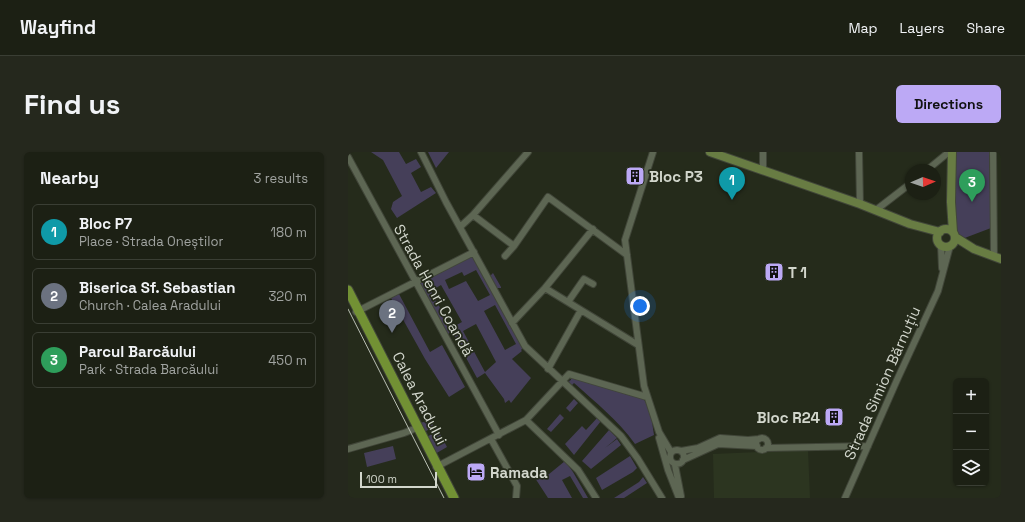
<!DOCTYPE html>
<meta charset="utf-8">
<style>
body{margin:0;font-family:"Space Grotesk",sans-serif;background:#25281d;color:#f1f3f6}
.controls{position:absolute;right:12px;bottom:12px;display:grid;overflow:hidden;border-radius:6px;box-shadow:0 1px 3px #0004}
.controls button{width:36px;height:36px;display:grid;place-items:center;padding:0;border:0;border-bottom:1px solid #3a3e34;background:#1c2014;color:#f1f3f6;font:20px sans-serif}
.compass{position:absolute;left:557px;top:12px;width:36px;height:36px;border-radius:50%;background:#1c2014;box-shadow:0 1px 3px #0004;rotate:88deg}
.scale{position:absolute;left:12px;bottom:10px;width:77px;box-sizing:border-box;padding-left:4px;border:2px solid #d2d6cc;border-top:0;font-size:11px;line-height:14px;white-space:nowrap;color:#d2d6cc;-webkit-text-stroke:3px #252b1b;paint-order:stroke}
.you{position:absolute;left:292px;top:154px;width:14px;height:14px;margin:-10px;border:3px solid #fff;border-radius:50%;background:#1a73e8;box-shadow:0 0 0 6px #1a73e833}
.badge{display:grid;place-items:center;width:26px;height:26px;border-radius:50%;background:#bca9f5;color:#fff;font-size:13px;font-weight:700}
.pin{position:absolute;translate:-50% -33px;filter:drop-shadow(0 1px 2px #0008)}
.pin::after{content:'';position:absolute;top:21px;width:14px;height:12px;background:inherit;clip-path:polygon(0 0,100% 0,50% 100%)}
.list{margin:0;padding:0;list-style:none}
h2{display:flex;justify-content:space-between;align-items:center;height:52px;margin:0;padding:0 16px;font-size:17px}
h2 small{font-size:13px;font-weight:400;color:#a0a3a0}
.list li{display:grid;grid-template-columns:26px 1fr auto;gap:12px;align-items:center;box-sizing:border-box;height:56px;margin:0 8px 8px;padding:0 8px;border:1px solid #3a3e34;border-radius:6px}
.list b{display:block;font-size:15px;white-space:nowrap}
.list p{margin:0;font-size:13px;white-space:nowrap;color:#a0a3a0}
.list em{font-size:13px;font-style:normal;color:#a0a3a0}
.icon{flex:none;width:22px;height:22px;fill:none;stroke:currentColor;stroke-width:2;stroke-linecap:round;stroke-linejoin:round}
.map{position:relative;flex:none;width:653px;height:346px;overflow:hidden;border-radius:6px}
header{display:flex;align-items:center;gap:24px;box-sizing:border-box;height:56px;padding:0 20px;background:#1c2014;border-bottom:1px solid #3a3e34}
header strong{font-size:19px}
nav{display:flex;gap:22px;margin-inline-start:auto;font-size:14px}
.intro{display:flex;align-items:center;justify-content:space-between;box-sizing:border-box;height:96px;padding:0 24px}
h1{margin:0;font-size:28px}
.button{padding:10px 18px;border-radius:6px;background:#bca9f5;color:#111;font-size:14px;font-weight:700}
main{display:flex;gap:24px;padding:0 24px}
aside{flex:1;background:#1c2014;border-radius:6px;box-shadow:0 1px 3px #0004}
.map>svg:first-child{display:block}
.built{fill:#2c3520}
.green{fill:#453f59;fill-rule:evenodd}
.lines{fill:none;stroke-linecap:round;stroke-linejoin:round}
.street-casing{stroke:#414639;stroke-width:8}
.secondary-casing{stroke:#414639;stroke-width:10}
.primary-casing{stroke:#414639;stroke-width:11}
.street{stroke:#5d6653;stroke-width:6}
.secondary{stroke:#687c43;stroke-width:8}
.primary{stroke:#729134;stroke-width:9}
.tram{stroke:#bbc0b5;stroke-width:1}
.labels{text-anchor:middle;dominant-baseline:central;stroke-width:3.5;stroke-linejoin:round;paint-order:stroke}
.poi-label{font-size:15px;font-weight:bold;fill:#d2d6cc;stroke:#252b1b;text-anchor:start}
.street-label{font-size:15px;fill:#d2d6cc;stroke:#252b1b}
</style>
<header>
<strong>Wayfind</strong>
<nav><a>Map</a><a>Layers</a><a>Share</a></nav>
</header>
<div class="intro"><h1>Find us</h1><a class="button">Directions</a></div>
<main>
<aside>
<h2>Nearby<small>3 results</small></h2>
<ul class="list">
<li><span class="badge" style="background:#0f9aa8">1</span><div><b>Bloc P7</b><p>Place · Strada Oneștilor</p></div><em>180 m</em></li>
<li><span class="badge" style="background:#6b7280">2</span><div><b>Biserica Sf. Sebastian</b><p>Church · Calea Aradului</p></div><em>320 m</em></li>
<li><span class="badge" style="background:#2e9e5b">3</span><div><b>Parcul Barcăului</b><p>Park · Strada Barcăului</p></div><em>450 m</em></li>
</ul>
</aside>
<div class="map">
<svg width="653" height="346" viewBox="0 0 653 346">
<rect width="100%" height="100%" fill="#252b1b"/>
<path class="built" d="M460,298L462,346H366L365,302Z"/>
<path class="green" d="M23,0H51L58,12L68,7L73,15L63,21L73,40L83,35L88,41L49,66L43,57L45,50L54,44L35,8Z
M80,0H101L88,16Z
M607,0H641L643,76L614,87L610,85L606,76Z
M126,100L177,194L173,198L174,199L164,207L183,226L163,251L161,248L157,251L156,247L137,221L129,226L103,178V180L97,184L67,130ZM128,118L142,143L130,149L118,129L101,137L97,128L114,120L116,124ZM93,133L114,170L103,176L83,139ZM147,153L168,192L157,198L136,159ZM128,172L148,210L137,220L115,179Z
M145,121L153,135V136H148L142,124Z
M51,142L82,200L94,193L117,235L101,245L77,207L43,146Z
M222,222L293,244C303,254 304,270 306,283L287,292C270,268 247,250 226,231L223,234L221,229L223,228Z
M226,247L230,251L222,260L218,256Z
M212,262L216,266L203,280L199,277Z
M250,265L253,269L226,303L217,292L234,274L238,278Z
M83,268L86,275L76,280L72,271Z
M90,278L99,295L87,302L79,285Z
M261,278L269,286L257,296L269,287L273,293L243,317L234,309Z
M45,294L48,307L19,315L16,301Z
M282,304L289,316L285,320L254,338L248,326Z
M217,309L225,320L240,346H235L222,324L214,328L224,346H200L187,326L195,327Z
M295,325L299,331L276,346H266L291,330Z"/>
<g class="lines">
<g class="street-casing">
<path id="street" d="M73,0L98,50L177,194L273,284L290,307L314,346
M305,0L277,88L296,234L311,280L323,300
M415,0V19
M511,0L512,52
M645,0L646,104
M0,5L151,283
M579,18L601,0
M528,58L563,31
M125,63L180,0
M112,75L125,63L166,94
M593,93L594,116
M157,104L166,94L200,45L279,103
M197,136L290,193
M220,150L236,127L245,132
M8,160L126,100
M164,171L197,136L245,77
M200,217L233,158
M178,268L230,318L248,346
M311,286L320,318L331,346
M408 292a6 6 0 1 1 12 0a6 6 0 1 1-12 0Z
M143,287L169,334L168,346
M418,296L520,294
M0,297L56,281L71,275
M322 305a7 7 0 1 1 14 0a7 7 0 1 1-14 0Z
M333,299L350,296L372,286L400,288L411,287
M335,308L370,292L409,294
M327,313L333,344
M88,315L178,268L221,222L299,245
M497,346L549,228L590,139L602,94"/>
</g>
<g class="secondary-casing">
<path id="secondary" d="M362,0L512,52L562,72L592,80
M604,0L603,50L605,80
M589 86a9 9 0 1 1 18 0a9 9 0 1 1-18 0Z
M607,85L626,97L653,107"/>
</g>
<g class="primary-casing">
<path id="primary" d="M0,138L106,346"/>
</g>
<use href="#street" class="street"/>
<use href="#secondary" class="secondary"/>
<use href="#primary" class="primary"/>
<path class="tram" d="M0,157L96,346"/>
</g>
<defs>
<g id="building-square" transform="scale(1)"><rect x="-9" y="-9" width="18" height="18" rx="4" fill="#bca9f5" stroke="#252b1b"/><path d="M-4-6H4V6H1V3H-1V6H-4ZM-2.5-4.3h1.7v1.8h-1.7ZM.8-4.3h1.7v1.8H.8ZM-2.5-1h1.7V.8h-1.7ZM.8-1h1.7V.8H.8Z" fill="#111"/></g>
<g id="hotel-square" transform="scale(1)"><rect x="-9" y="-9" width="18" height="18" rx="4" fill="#bca9f5" stroke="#252b1b"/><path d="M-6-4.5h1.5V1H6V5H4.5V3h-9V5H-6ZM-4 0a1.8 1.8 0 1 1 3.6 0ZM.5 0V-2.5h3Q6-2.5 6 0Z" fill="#111"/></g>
</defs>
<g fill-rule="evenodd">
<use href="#building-square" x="287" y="24"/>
<use href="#building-square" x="426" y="120"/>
<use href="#building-square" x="486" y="265"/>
<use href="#hotel-square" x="128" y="320"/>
</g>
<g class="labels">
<g class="poi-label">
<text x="301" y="24">Bloc P3</text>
<text x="440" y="120">T 1</text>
<text x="472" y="265" text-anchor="end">Bloc R24</text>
<text x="142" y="320">Ramada</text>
</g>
<g class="street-label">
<text transform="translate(86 138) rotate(61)">Strada Henri Coandă</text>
<text transform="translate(534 231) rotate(-66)">Strada Simion Bărnuțiu</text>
<text transform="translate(72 246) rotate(63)">Calea Aradului</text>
</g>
</g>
</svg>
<div class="controls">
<button>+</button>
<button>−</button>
<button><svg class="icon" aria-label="layers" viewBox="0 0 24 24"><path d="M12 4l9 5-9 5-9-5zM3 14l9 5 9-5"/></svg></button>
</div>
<svg class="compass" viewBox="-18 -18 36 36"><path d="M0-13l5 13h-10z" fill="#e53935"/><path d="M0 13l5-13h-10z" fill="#a0a3a0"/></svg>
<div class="scale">100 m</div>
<div class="you"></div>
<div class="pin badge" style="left:384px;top:48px;background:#0f9aa8">1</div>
<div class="pin badge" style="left:44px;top:181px;background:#6b7280">2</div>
<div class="pin badge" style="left:624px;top:50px;background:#2e9e5b">3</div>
</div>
</main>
